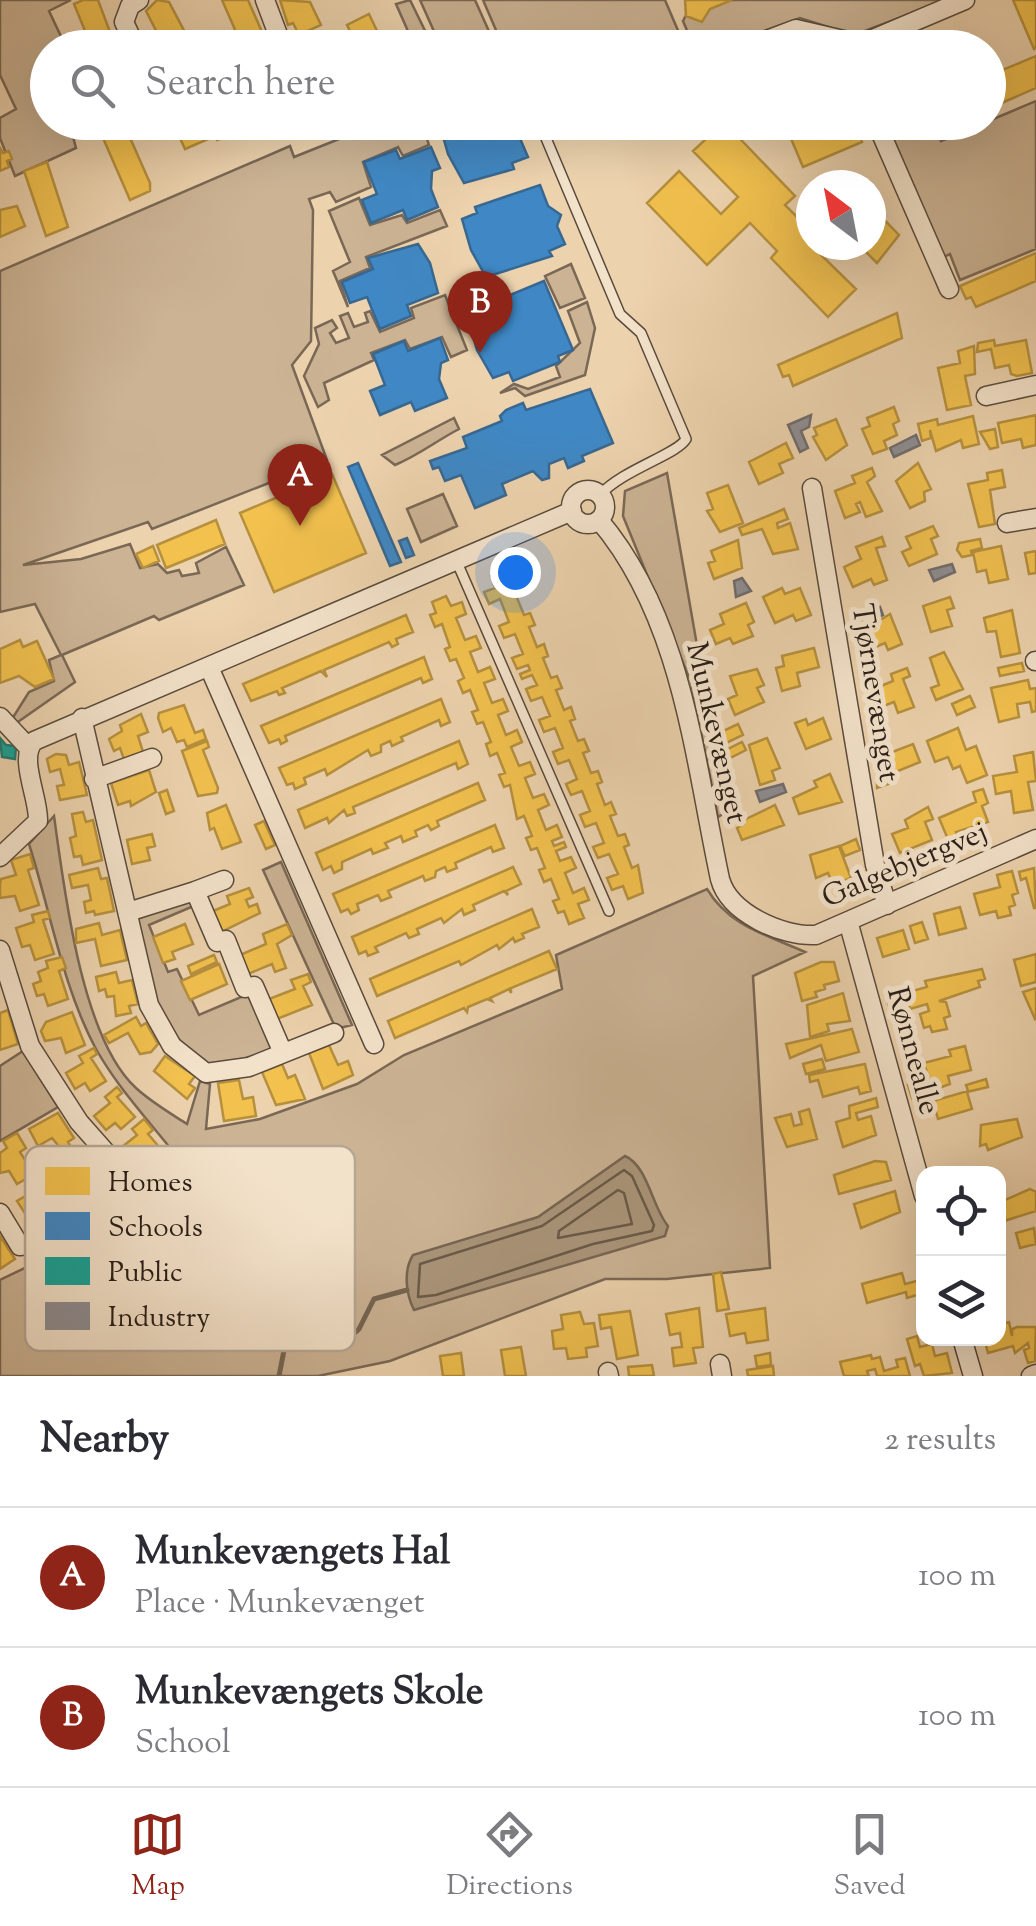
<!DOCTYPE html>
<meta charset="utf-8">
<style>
body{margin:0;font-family:"Sorts Mill Goudy",serif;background:#f2f2f3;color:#2b2b33}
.controls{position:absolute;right:30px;bottom:30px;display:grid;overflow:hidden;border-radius:20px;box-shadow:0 10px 40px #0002}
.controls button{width:90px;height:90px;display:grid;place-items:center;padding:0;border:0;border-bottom:2px solid #e1e1e2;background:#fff;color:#2b2b33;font:50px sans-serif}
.compass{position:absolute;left:796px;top:170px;width:90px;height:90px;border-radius:50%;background:#fff;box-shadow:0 10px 40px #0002;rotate:328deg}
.you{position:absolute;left:515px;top:572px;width:35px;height:35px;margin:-25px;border:8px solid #fff;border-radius:50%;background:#1a73e8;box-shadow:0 0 0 15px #1a73e833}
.badge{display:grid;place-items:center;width:65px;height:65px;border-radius:50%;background:#8f2418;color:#fff;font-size:32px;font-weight:700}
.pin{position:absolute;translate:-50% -82px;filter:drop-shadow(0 2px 5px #0008)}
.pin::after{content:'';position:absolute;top:52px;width:35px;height:30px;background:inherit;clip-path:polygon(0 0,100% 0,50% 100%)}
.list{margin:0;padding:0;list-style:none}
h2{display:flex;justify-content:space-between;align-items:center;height:130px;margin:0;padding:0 40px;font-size:42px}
h2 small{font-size:32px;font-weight:400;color:#7c7c81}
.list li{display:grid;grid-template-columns:65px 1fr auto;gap:30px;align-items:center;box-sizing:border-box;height:140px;padding:0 40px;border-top:2px solid #e1e1e2}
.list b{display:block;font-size:38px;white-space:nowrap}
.list p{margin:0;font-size:32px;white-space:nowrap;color:#7c7c81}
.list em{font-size:32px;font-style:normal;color:#7c7c81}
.icon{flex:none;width:55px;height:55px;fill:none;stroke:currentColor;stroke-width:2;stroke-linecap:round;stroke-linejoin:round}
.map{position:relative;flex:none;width:1036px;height:1376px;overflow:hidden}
.search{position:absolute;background:#fff;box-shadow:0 10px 40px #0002;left:30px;right:30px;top:30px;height:110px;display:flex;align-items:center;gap:25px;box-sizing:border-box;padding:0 35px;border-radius:55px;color:#7c7c81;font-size:38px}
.sheet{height:410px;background:#fff}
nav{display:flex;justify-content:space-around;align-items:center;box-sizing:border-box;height:140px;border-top:2px solid #e1e1e2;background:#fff;font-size:28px;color:#7c7c81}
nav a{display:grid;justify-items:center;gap:5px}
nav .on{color:#8f2418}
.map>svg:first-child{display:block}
.green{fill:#cbb394;stroke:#7a6856;stroke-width:2.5}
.water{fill:#aa957a;stroke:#766553;stroke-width:2.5}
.homes{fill:#f2c14e;stroke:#b6903e;stroke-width:2.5}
.schools{fill:#3f88c5;stroke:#386891;stroke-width:2.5}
.public{fill:#17a398;stroke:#1c7b72;stroke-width:2.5}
.industry{fill:#8d8d92;stroke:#6f6c6d;stroke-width:2.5}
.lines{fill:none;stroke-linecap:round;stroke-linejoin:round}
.shore{stroke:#6a5a49;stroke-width:2.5}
.stream{stroke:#766553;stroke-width:5}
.lane-casing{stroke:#5a4b3d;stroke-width:12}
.street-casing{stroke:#5a4b3d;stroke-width:21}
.lane{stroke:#f3e2ca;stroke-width:9}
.street{stroke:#f3e2ca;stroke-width:18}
.labels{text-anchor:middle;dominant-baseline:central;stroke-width:10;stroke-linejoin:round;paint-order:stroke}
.street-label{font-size:30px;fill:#291e18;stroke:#f3e2ca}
.key{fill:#f3e2ca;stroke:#b6a795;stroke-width:2.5}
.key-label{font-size:28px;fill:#291e18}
</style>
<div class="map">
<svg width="1036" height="1376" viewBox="0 0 1036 1376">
<rect width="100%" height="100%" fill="#ecd2ad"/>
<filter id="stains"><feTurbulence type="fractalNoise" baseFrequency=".002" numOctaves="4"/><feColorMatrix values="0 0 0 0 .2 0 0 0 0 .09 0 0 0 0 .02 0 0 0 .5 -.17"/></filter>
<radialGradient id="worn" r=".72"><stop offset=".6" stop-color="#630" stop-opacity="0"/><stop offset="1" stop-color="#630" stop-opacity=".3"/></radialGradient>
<path class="green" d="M0,0H71L49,11L66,47L48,48V122L97,123L72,133L76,148L15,176L0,138V118L16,109L0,75Z
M410,0L433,47H415L396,4Z
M420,0H475L496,47H441Z
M483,0H665L685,47H536L530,37L502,44Z
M694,0H947L854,35L800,18L719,47H694L683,21Z
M1036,101V249L960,280L950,254L940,259L879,125L933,123L941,141Z
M379,123H422L429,145L403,156L398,147L363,162L371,187L336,202L330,192L309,199L313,210L311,341L292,365L327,460L152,529L148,522L23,565L81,559L130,544L140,568L158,564L167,573L179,570L182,576L199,573L196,563L226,547L244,585L159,620L154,616L62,655L75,682L15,724L12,719L29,692L54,681L49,660L61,655L35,604L0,612V271L290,146L294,157Z
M359,198L370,225L402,215L407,223L440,210L447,226L366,257L370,268L340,281L348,307L333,271L350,262L329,211Z
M571,264L585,298L560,308L545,276Z
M445,295L467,350L451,357L442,337L410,349L405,340L371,353L374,360L324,383L329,400L318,407L304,376L319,344L315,328L332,320L337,328L330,333L336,343L349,338L340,316L348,313L354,327L368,322L365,313L370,311L380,332L414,318L411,308Z
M587,302L595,328L585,375L525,396L515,388L500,393L514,384L528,389L560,377L556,366L580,343L568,311Z
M454,418L459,429C436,441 419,455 395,465L382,455Z
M667,473L726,812L718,817L691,682L623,516L625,491Z
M443,494L457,526L421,542L407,509Z
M54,816C64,887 81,1038 136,1088C151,1102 170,1113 187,1124L200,1081L210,1084L206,1129L260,1119L357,1084L404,1055L562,989L556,955L707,889C729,926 767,935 805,952L753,976L770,1268L667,1279H605L390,1361L318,1376H0V1280L68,1247L175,1154C148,1120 118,1088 96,1049C63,988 50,910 29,844Z
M281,862L352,1025L336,1029L263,870Z
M186,899L196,905L149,925L168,972L177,969L199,1015L253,992L273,1041L270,1051L211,1068C149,1023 152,990 135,920Z
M23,1051L58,1107L0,1141V1066Z"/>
<path class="water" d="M625,1156C648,1166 652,1207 668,1226L665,1236L414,1310C406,1294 403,1271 413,1255L538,1217Z"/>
<path class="homes" d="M83,0H98L116,48H92L74,4Z
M157,0L169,2L190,42L165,48L146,11Z
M222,0H248L269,48H243Z
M280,0L310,2L321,25L299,35L293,23L288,25Z
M685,0H732L710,9L702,22L686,16Z
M1013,0H1036V48L1034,49Z
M369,14L379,35L387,48L357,45L347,25Z
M1036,56V88L988,109V76Z
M123,122L150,183V191L130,200L100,131L95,133L92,125Z
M185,122L187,125L237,122L226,128L228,136L217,140L215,136L185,149L175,127Z
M724,122L795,196L785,205L802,222L811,213V245L856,289L828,317L771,258L777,251L750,223L707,265L647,203L679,171L721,214L738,197L693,151Z
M784,122H853L862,142L803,167Z
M0,148L3,153L9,151L12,159L7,161L9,167L0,171Z
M47,162L68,227L46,236L24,171Z
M17,206L25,226L0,237V210Z
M871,206L899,235L877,263L859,245H871Z
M1036,253V281L976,307L971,297L966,299L960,286Z
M897,313L902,338L793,386L789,375L783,377L778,365Z
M994,340L995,346L1026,340L1032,373L1017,376L1011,374L1009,365L995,368L991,349L977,352L978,343Z
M974,346L975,374L965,376L971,405L947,410L938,368L960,363L958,351Z
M894,407L899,421L893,424L897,435L884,441L887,449L873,454L862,429L870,426L867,418Z
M1036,415V445L1023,448L1021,439L1002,443L998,423Z
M973,416L979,444L963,448L961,440L936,451L930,430L931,438L922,441L918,424L937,419L938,425Z
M836,419L847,445L826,460L813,437L817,435L814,428Z
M995,429L998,447L990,449L980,432Z
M786,443L793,458L779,464L783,473L759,484L749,462Z
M918,463L931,489L924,492L925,501L910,508L896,481Z
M872,468L875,476L867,482L882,511L866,517L860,502L856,504L860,512L845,518L835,491L855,483L852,476Z
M1002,470L1005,487L990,490L995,524L979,527L968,484L988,480L987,473Z
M332,474L366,553L274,592L240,513Z
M728,485L743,523L720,532L707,511L713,509L707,493Z
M784,509L788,519L777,523L778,528L790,523L798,549L773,554L762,529L742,535L739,528Z
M216,520L225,544L166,568L157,545Z
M933,526L938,536L931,539L937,554L909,566L902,552L911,548L906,537Z
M882,537L885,546L876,548L887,580L874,585L871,579L853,587L844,567L861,559L856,547Z
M980,539L982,548L971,551L972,555L962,557L957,550L959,543Z
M738,540L742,568L714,579L708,563L715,561L711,551Z
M153,546L159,561L143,568L136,554Z
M1001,546L1008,579L989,583L986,570L977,572L973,552Z
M1036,551V573L1029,574L1025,553Z
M505,571L509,581L516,579L520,591L515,593L524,615L530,613L535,625L529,627L537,647L544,644L548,656L543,658L551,678L557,676L562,688L556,690L564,710L571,707L575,719L570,721L578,741L584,739L589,751L583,753L591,773L598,771L602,782L597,784L605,805L611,802L616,814L610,816L618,836L625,834L629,845L624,847L632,868L638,865L643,893L628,899L623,886L612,890L607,878L618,874L609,854L598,858L593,847L604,843L596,823L585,827L580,815L590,811L582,791L571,795L566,784L577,779L569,760L558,764L553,752L563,748L555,728L544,732L539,720L550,716L542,697L531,701L526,689L537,685L532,675L522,679L520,674L530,670L528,665L517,669L512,658L523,654L515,634L504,638L499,626L509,622L500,599L489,604L484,592L495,588L491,576Z
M782,588L785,594L800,588L811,615L796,621L793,615L775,623L763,597Z
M446,596L451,606L462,602L466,614L456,618L465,640L476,636L481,648L470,652L478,672L490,667L495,679L484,683L492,703L503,699L508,711L498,715L506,735L517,730L522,742L511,747L519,766L530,762L535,774L525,778L533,798L544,794L549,805L538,810L546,830L557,825L562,837L552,841L554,846L564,842L566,847L556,851L560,861L571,857L576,868L565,873L573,893L584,888L589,900L578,904L584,918L569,924L564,911L558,913L553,901L559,899L551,879L544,882L539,870L545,868L537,848L531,850L526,838L532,836L524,816L517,819L510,785L504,787L499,775L505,773L497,753L490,756L486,744L491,742L483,722L477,724L472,712L478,710L470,690L463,693L458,681L464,678L456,659L450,661L445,649L450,647L442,624L435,627L430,615L436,613L432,602Z
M950,597L954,608L947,610L952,626L931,632L923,606Z
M746,603L754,622L748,625L753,636L733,644L730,638L716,644L710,630L724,624L720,614Z
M1012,610L1020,653L1001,657L996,631L987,632L984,618Z
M890,614L902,644L888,650L885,643L866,651L859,633Z
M406,615L413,632L396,639L398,644L392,647L389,642L324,670L327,677L321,671L282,688L285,693L279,695L277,691L251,701L243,684Z
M20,640L23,647L37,641L54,679L35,687L19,676L0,683V649Z
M814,648L819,667L797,673L800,686L782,691L776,668L784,666L782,656Z
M944,652L963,689L936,700L931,688L939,685L930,658Z
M424,657L432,679L423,683L421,678L285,736L287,741L281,744L279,739L269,743L261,726Z
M1022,663L1024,671L1000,676L998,668Z
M907,668L910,676L903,679L914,707L898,713L894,702L876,709L869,691L893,681L891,674Z
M757,669L764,685L757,688L764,702L735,715L728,699L737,695L730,676Z
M1028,680L1030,689L1036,688V711L1032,712L1030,702L1017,704L1019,717L999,722L991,688Z
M970,696L975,707L957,715L952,704Z
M441,699L450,722L441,726L439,720L401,737L403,741L392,746L390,741L381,745V752L371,756L368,750L327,775L325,769L304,778L306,784L295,789L293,783L287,785L279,768Z
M184,705L195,733L203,730L206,739L187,747L184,740L177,742L171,728L163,732L158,718L159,713Z
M141,714L148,732L138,736L144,755L125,762L120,748L114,751L109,739L122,731L120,725Z
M823,718L831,739L806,749L795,723L806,719L808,725Z
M738,724L743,735L726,743L721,732Z
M958,728L966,750L976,746L987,775L967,783L960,766L953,769L948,757L935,762L927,741Z
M767,738L780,768L772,771L775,780L760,785L749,745Z
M207,741L209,747L203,750L218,788L217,793L198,796L182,751Z
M459,741L468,764L458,769L456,763L353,807L355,813L347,816L344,810L329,823L327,818L305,828L298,810Z
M742,742L746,750L728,759L724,751Z
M913,744L920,762L888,775L891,783L877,788V771L884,768L879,757Z
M1033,752L1036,781L1028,782L1033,810L1014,813L1011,791L996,794L993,776L1017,772L1014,756Z
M56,754L66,755L69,765L79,762L87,795L60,800L57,786L64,785L60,769L50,772L47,759Z
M149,770L156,792L131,806L130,801L118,805L111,783Z
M830,774L842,802L799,814L793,798L817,787L814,781Z
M478,783L485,800L437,821L439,826L431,830L428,825L415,831L417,836L403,842L401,836L385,843L388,848L373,854L371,849L342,862V869L334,873L331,866L323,870L316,853Z
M983,789L988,803L982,806L988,822L956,832L959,840L950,844L939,818L976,802L973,792Z
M167,790L174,811L166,814L159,793Z
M226,805L241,842L222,849L214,828L210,830L207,813Z
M775,805L784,825L742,840L737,828L744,824L742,821Z
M928,807L933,819L925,822L932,840L900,853L892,834L908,828L905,820Z
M83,812L86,822L93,820L102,860L83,865L81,856L74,857L70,838L76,836L72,814Z
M264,821L275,845L266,849L255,825Z
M495,825L504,848L493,852L491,847L455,863L457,868L447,872L445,867L436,871L435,877L425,881L423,876L388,891L391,897L381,901L378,895L357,904L359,910L351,914L348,909L341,912L333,894Z
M152,834L155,846L147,848L150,860L132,864L127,840Z
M856,839L860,850L845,856L840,846Z
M839,846L851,878L833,885L828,873L816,878L810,855Z
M30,854L34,868L28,870L39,905L20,911L15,896L0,898V884L1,879L16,875L11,860Z
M513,867L521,884L506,891L508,895L504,891L473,905L475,910L464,915L462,909L444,923L441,918L417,929L419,934L409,938L406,933L375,947L378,952L368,956L366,951L359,954L352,937Z
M98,868L101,879L107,878L114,911L95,915L94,911L86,913L84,902L91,900L88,885L72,888L69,875Z
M1034,868L1036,908H1034L1026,878L1021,880L1019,872Z
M1012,871L1018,893L1012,895L1015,905L1009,907L1011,915L998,918L996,911L980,915L974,894L1000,887L997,875Z
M249,888L253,897L246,900L249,907L257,904L260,913L221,932L213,911L230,904L227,896Z
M960,907L966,928L939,935L934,914Z
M532,909L539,927L522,934L524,938L515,942L513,938L499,949L497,945L461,965L459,961L377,996L370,979Z
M48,911L50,918L43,920L54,954L35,960L30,945L22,947L16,928L34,922L32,915Z
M922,922L928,939L915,943L910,926Z
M99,923L102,935L120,930L127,960L101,966L95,939L76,943V929Z
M185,924L193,944L172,952L175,959L163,963L153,937Z
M287,924L292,935L277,944L286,968L275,972L272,964L248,974L240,955L266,944L263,934Z
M903,930L909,949L883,957L877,938Z
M549,951L557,969L511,988V993L509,989L490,998L492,1001L487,999L468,1007L467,1012L464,1008L395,1038L388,1021Z
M1036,954V982L1021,986L1014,960Z
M214,955L217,962L191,974L188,966Z
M62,957L66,968L59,971L68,999L48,1006L44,994L37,996L33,984L41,981L38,972L48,968L46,961Z
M821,962H834L839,981L824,985L825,989L815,992L817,997L802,1001L795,973Z
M219,964L227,984L190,1000L181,981Z
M982,969L985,979L978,981L980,987L939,1001L946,1002L950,1016L944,1018L947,1029L932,1032L930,1026L924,1028L920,1014L929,1011L927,1004L910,1009L905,993L927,987L925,981Z
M116,972L119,983L132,980L138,1004L129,1006L131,1013L116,1016L114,996L107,997L105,989L99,991L96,977Z
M308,974L311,982L303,986L312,1005L277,1019L269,999L295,989L291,980Z
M1036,988V1018L1035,1019L1023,992Z
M843,993L850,1021L827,1024L829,1031L810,1037L807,1005Z
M902,995L906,1011L891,1015L887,999Z
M8,1010L18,1044L0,1050V1013Z
M72,1012L85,1045L66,1053L61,1038L45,1041L41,1031L46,1022Z
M136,1017L141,1026L146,1023L158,1044L151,1052L140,1054L128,1033L109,1043L104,1035Z
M852,1029L859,1052L826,1061L821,1045L790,1058L786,1044Z
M329,1045L338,1065L348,1061L353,1075L323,1089L309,1053Z
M965,1046L971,1070L948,1076L950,1084L912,1098L908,1085L929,1079L924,1063L951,1056L949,1050Z
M94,1048L97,1054L91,1058L106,1081L90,1091L85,1083L75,1089L66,1073L83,1063L79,1056Z
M165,1056L195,1076L189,1084L195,1088L187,1099L154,1071Z
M822,1059L825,1069L806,1074L803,1064Z
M282,1064L288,1078L295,1075L305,1099L276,1105L262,1072Z
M865,1064L871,1091L860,1094L858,1087L823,1097L818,1080L810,1082L809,1075Z
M986,1079L988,1087L967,1092L972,1109L938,1119L933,1101L968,1091L966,1085Z
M239,1080L243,1099L253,1097L256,1116L224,1121L218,1083Z
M117,1087L122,1093L117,1097L135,1117L121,1129L115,1123L106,1130L94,1116L110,1103L105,1097Z
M876,1098L878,1107L856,1113L858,1120L871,1116L876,1135L843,1147L836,1122L850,1118L849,1106Z
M809,1109L817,1139L787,1147L775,1118L791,1114L794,1126L802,1124L799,1112Z
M58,1113L74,1138L68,1142L74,1152L60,1160L56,1154L62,1150L52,1138L38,1146L29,1129Z
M144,1119L153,1130L148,1134L167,1156L152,1169L148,1164L141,1170L122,1147L137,1135L132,1129Z
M1017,1119L1022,1137L988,1150L986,1144L980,1146L981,1125Z
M17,1133L26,1148L20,1152L34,1174L17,1184L9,1171L0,1173V1153L7,1148L3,1141Z
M875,1161L886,1162L891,1180L839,1194L834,1175Z
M44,1176L51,1189L45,1193L60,1217L43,1227L35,1214L28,1218L17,1201L34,1191L30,1185Z
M1030,1189L1036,1192V1211L1001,1222L998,1229V1203Z
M895,1191L900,1212L861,1228L854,1204Z
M1034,1228L1036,1244L1020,1248L1016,1233Z
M0,1236L15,1259L0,1269Z
M721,1272L729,1309L717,1311L713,1274Z
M902,1273L905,1284L924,1279V1293L907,1298L906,1292L867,1303L862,1284Z
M699,1308L703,1347L693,1348L696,1363L674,1366L672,1348L682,1347L680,1333L670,1335L666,1314Z
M765,1308L768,1340L747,1343L745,1333L730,1336L726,1314Z
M630,1311L638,1355L617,1359L611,1327L601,1329L599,1315Z
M580,1312L584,1324L594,1323L598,1346L586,1348L587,1357L568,1359L566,1348L554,1349L552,1331L563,1329L561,1315Z
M1009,1322L1012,1336V1329L1017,1327H1036L1035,1361L1028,1363L1024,1350L1029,1348L1028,1343L1015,1353L1013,1346L988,1353L984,1338H998V1325Z
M917,1336L920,1347L932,1344L935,1356L947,1353L952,1373L924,1376L920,1364L915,1366L907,1339Z
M521,1347L526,1376H505L501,1350Z
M461,1353L464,1376H443L440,1356Z
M770,1353L771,1365L757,1367L755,1356Z
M871,1355L872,1359L880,1357L884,1371L898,1367L896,1360L905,1358L910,1376H877L875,1369L867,1371L869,1376H844L840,1362Z
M652,1365L654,1376H629L628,1367Z
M773,1366L774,1376H748L747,1370Z"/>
<path class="schools" d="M439,122H513L528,157L512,163L514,169L464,183L448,154Z
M431,147L440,168L432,171L431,189L438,207L407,220L403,210L371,223L362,200L377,194L364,162L396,150L400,159Z
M540,185L548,206L561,215L557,226L565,244L549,251L552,256L486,277L471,250L462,219L477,213L475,207Z
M418,244L430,263L438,293L407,305L411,316L380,329L367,297L350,303L342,282L373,269L368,258Z
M544,281L573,350L558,356L560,362L513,381L509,372L493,378L477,350L468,319L484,313L481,307Z
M440,338L448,360L441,363L439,379L447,398L415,411L411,402L380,415L370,391L385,385L373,354L404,341L408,351Z
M590,389L613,443L582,456L584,461L568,468L564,458L549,464V478L542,480L533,471L502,484L506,495L475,508L461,475L445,481L439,467L433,469L430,461L467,448L463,437L502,421L500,416L506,410L523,403L526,410Z
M358,463L401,562L390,566L348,467Z
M407,538L414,555L406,558L399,541Z"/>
<path class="public" d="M0,738L6,745L16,746L15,759L2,757Z"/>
<path class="industry" d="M811,415L809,427L801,431L808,448L800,452L788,425Z
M916,435L920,445L894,457L890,448Z
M952,564L955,572L934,581L929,570Z
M742,578L751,591L736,597L734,581Z
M880,607L883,615L865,623L861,615Z
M783,784L786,792L760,802L756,791Z"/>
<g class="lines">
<path class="shore" d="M624,1170L632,1176L654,1225L652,1231L593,1244L436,1295L418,1297L420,1264L542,1226Z
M618,1190L624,1193L632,1224L558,1238L559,1231Z"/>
<path class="stream" d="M279,1376L287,1335C305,1336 315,1347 337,1348L359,1329L374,1299L407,1290"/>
<g class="lane-casing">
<path id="lane" d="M540,124L620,314L641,333L686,439C678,454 622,470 600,495
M456,560L609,911"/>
</g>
<g class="street-casing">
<path id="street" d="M265,0L283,48
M136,48L124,22L130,6L139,0
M335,48L344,44
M746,48L796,29L861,44L965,0
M876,122L949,289
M986,396L1036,385
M812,488L875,865L887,905
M571 507a17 17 0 1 1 34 0a17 17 0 1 1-34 0Z
M599,520C682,618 694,757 720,879C729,913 782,937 816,935L1036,839
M1007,523L1036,518
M1035,661H1036
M209,667L374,1044
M0,717L28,747
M82,718L149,1005L172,1046L206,1073L249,1067L334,1033
M94,779L152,758
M0,857L38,821C39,798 18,758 34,741L572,511
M195,891L224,880
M128,912L195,891L217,942L226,940L245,988L254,986L283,1053
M848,921L924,1196
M0,950L30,1046L79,1122L125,1174C87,1214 78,1238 20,1246L0,1213
M962,1338L973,1376
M720,1364L722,1376
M608,1372L609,1376
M1031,1376L1036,1374"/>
</g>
<use href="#lane" class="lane"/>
<use href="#street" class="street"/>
</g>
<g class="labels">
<g class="street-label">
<text transform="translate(874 693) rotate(81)">Tjørnevænget</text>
<text transform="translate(715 733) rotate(77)">Munkevænget</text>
<text transform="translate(905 866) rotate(-23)">Galgebjergvej</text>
<text transform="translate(912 1051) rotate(75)">Rønnealle</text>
</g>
</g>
<rect x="25" y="1146" width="330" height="205" rx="15" class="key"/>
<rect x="45" y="1167" width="45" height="28" fill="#f2c14e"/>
<rect x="45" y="1212" width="45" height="28" fill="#3f88c5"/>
<rect x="45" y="1257" width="45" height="28" fill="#17a398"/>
<rect x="45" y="1302" width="45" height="28" fill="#8d8d92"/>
<g class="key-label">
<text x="108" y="1191">Homes</text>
<text x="108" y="1236">Schools</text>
<text x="108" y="1281">Public</text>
<text x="108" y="1326">Industry</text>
</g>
<rect width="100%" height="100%" filter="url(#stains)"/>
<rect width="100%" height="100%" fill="url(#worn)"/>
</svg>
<div class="controls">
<button><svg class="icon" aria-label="locate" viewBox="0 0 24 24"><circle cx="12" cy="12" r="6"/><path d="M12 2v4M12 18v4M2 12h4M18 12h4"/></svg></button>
<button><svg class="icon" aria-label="layers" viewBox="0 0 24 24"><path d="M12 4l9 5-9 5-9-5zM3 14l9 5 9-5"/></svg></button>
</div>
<svg class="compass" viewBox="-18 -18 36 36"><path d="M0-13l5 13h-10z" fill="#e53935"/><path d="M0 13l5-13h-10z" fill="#7c7c81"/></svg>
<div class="you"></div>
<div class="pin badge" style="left:300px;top:526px">A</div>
<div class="pin badge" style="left:480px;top:353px">B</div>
<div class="search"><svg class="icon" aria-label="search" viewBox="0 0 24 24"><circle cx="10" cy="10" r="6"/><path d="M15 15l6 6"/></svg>Search here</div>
</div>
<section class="sheet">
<h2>Nearby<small>2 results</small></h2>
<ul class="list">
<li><span class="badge">A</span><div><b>Munkevængets Hal</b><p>Place · Munkevænget</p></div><em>100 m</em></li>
<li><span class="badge">B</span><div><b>Munkevængets Skole</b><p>School</p></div><em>100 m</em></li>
</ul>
</section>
<nav>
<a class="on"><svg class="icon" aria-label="map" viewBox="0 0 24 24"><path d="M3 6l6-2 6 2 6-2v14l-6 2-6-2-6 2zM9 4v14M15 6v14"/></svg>Map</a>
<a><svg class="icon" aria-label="directions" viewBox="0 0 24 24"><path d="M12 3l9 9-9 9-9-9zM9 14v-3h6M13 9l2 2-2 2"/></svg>Directions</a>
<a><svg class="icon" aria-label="saved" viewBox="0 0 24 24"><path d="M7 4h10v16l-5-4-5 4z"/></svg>Saved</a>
</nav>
